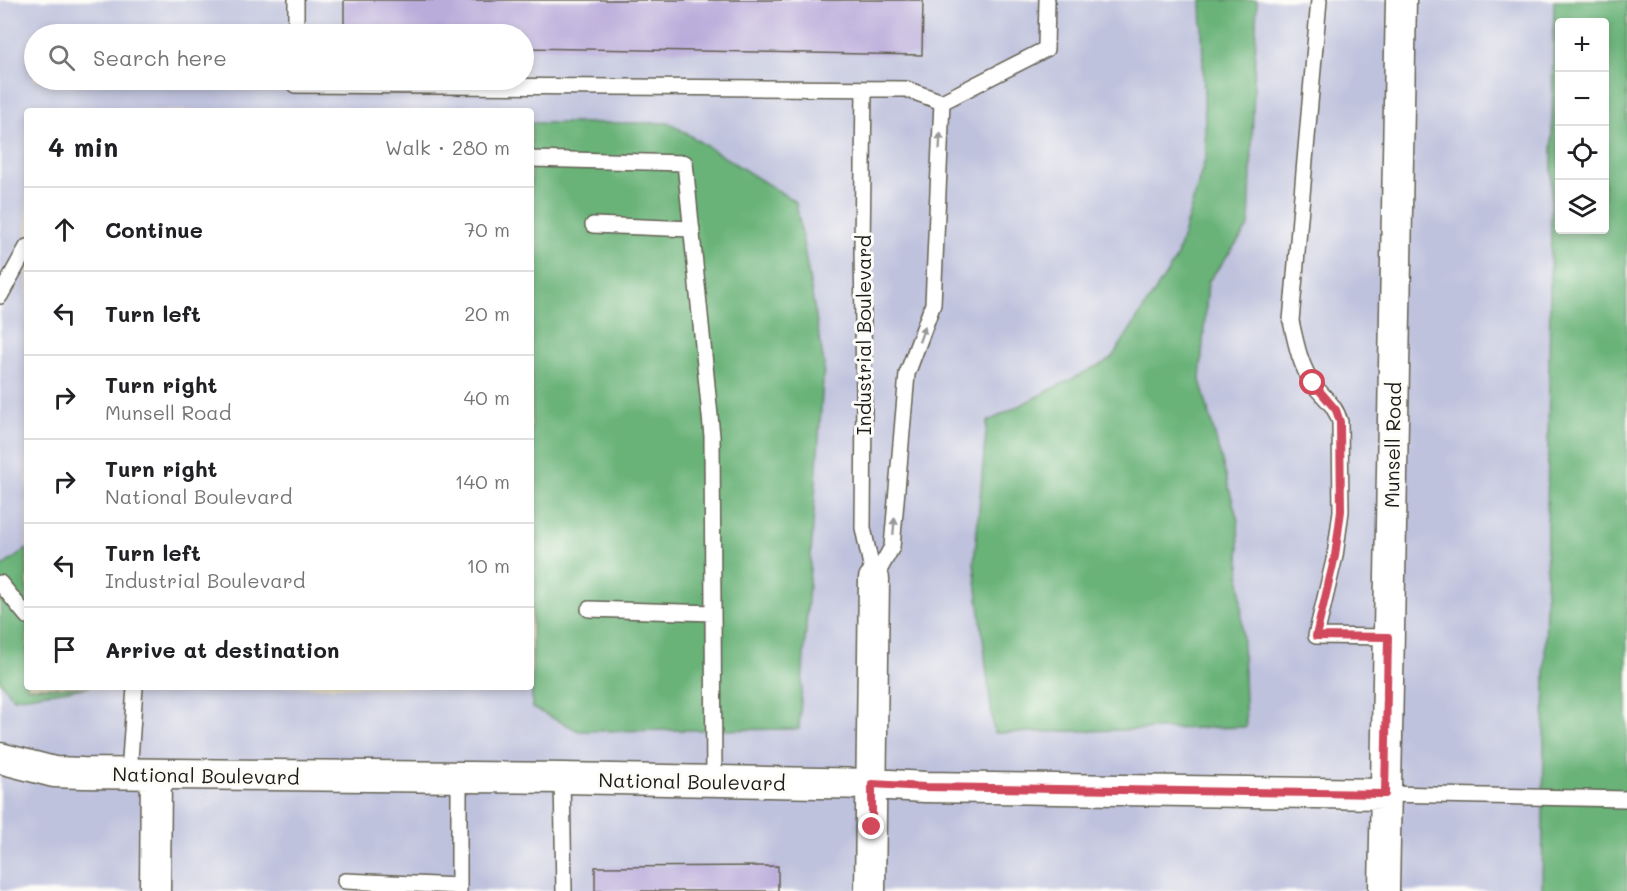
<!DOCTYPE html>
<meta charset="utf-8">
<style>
body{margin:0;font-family:Mali,sans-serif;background:#f6f6f6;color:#202124}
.controls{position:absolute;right:18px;top:18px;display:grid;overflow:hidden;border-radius:6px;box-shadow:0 3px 9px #0003}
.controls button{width:54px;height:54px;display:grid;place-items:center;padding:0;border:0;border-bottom:2px solid #e0e0e0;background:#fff;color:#202124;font:30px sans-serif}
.stop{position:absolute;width:18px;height:18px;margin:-14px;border:4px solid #d1495b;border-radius:50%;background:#fff}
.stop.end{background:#d1495b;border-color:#fff;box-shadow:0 2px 6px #0008}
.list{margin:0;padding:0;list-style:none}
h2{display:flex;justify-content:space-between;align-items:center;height:78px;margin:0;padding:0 24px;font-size:26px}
h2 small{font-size:20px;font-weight:400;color:#757577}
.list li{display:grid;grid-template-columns:39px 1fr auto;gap:18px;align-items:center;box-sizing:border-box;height:84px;padding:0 24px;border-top:2px solid #e0e0e0}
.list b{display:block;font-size:22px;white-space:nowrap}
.list p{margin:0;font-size:20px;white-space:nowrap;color:#757577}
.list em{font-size:20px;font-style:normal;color:#757577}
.icon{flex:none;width:33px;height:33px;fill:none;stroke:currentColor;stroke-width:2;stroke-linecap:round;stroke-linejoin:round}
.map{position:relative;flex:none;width:1627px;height:891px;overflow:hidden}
.search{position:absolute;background:#fff;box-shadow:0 3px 9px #0003;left:24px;top:24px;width:510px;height:66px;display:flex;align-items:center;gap:15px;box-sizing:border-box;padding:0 21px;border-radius:33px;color:#757577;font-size:22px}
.panel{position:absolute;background:#fff;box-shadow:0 3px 9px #0003;left:24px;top:108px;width:510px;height:582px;border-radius:6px}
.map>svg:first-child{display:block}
.industrial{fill:#bfc2dd;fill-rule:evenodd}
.forest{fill:#69b278;stroke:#42674a;stroke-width:1.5;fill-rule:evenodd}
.building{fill:#b9abda}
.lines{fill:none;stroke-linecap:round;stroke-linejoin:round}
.service-casing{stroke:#646053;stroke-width:18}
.minor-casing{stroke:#646053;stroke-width:33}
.service{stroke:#fff;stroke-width:15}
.minor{stroke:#fff;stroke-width:30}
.oneway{fill:#999}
.route{stroke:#d1495b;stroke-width:8}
.labels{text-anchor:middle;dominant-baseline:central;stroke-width:6;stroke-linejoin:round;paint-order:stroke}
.street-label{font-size:20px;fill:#1c1c1c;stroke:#fdfcf7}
</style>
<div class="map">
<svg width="1627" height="891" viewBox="0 0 1627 891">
<rect width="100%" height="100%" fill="#fdfcf7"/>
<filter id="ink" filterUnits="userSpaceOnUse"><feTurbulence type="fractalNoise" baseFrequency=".0167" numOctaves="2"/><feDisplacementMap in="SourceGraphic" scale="12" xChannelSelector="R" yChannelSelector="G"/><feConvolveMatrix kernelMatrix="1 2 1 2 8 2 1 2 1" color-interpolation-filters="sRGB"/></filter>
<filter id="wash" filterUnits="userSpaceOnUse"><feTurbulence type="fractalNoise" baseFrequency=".008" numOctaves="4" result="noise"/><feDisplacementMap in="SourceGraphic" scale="24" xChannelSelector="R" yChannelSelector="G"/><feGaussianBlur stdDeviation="1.35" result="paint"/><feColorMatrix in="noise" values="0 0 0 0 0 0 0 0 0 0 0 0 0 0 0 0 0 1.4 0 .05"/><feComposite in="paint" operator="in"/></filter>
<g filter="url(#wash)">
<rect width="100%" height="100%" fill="#ebdeba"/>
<path class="industrial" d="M0,0H1554L1542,891H0ZM34,34H524V80H34ZM27,111H531V687H27Z"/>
<path class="forest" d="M1201,0H1257L1249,226L1208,282L1200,380L1238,521L1246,727L994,733L974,563L987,422L1111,359L1176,259L1206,156Z
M1554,0H1627V891H1542ZM1560,22H1604V230H1560Z
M531,123H670L796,202L824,364L799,729L579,731L532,708Z
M27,549V687H90L13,698L0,681V568Z"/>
<g id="blocks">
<path class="building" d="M344,0H923L922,55L524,48V34H344Z
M778,866V891H595V867Z"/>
</g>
</g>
<g filter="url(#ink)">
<use href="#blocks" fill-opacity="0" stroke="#646053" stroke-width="1.5"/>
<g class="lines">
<g class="service-casing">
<path id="service" d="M1319,0L1291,321C1296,344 1300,365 1313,384C1324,398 1335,404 1340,422L1341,511L1335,556L1316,636L1388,637
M296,34V0
M295,80V85L906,89L942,102L1046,49L1047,0
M864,89L862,249L864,394L863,528L874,579
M531,159L685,163L712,436L714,781
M593,225L692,229
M0,296L27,247
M874,579L892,547L907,374L933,304L942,102
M0,583L27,616
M589,609L713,613
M129,774L135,687
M562,778L564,891
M1385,794L1627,799
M345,881L459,886
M459,891V778"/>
</g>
<g class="minor-casing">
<path id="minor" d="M0,758L54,772L83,773L562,778L872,784L925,787L1385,794
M155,891L156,774
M870,891L874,579
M1384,891L1401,0"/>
</g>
<use href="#service" class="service"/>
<use href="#minor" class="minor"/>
</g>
<defs><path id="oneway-solid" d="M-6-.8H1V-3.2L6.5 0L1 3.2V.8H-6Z" transform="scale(1.5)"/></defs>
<g class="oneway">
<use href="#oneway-solid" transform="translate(940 141) rotate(-87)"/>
<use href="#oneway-solid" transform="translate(922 334) rotate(-70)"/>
<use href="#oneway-solid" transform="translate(894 526) rotate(-85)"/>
</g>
</g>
<g class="lines" filter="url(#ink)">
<path class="route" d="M872,827V784L925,787L1385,794L1388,637L1316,636L1335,556L1341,511L1340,422L1336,410L1313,383"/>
</g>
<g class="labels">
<g class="street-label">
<text transform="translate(863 335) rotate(-90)">Industrial Boulevard</text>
<text transform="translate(1392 445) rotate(-89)">Munsell Road</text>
<text transform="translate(206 775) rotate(1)">National Boulevard</text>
<text transform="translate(692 781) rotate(1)">National Boulevard</text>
</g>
</g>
</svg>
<div class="controls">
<button>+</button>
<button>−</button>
<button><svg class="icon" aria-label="locate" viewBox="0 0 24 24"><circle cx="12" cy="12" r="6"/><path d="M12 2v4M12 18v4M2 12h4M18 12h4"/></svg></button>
<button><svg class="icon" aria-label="layers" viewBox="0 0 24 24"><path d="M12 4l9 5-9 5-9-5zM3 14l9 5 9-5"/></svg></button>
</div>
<div class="stop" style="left:1313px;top:383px"></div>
<div class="stop end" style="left:872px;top:827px"></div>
<div class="search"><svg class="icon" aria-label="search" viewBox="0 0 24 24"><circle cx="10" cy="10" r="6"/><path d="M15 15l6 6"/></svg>Search here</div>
<section class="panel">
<h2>4 min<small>Walk · 280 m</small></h2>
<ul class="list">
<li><svg class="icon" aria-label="ahead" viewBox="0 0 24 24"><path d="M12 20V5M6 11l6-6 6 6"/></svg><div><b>Continue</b></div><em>70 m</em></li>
<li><svg class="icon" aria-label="left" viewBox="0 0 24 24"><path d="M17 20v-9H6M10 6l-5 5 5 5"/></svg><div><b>Turn left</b></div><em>20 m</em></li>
<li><svg class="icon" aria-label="right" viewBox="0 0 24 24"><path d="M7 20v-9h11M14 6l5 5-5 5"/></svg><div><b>Turn right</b><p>Munsell Road</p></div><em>40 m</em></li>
<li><svg class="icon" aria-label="right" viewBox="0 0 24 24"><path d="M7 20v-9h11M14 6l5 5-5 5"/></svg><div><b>Turn right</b><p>National Boulevard</p></div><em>140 m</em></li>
<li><svg class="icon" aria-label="left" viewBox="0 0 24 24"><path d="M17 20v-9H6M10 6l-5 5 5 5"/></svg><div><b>Turn left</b><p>Industrial Boulevard</p></div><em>10 m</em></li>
<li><svg class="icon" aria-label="arrive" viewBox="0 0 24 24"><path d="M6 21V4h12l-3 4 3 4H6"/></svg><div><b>Arrive at destination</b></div></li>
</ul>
</section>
</div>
